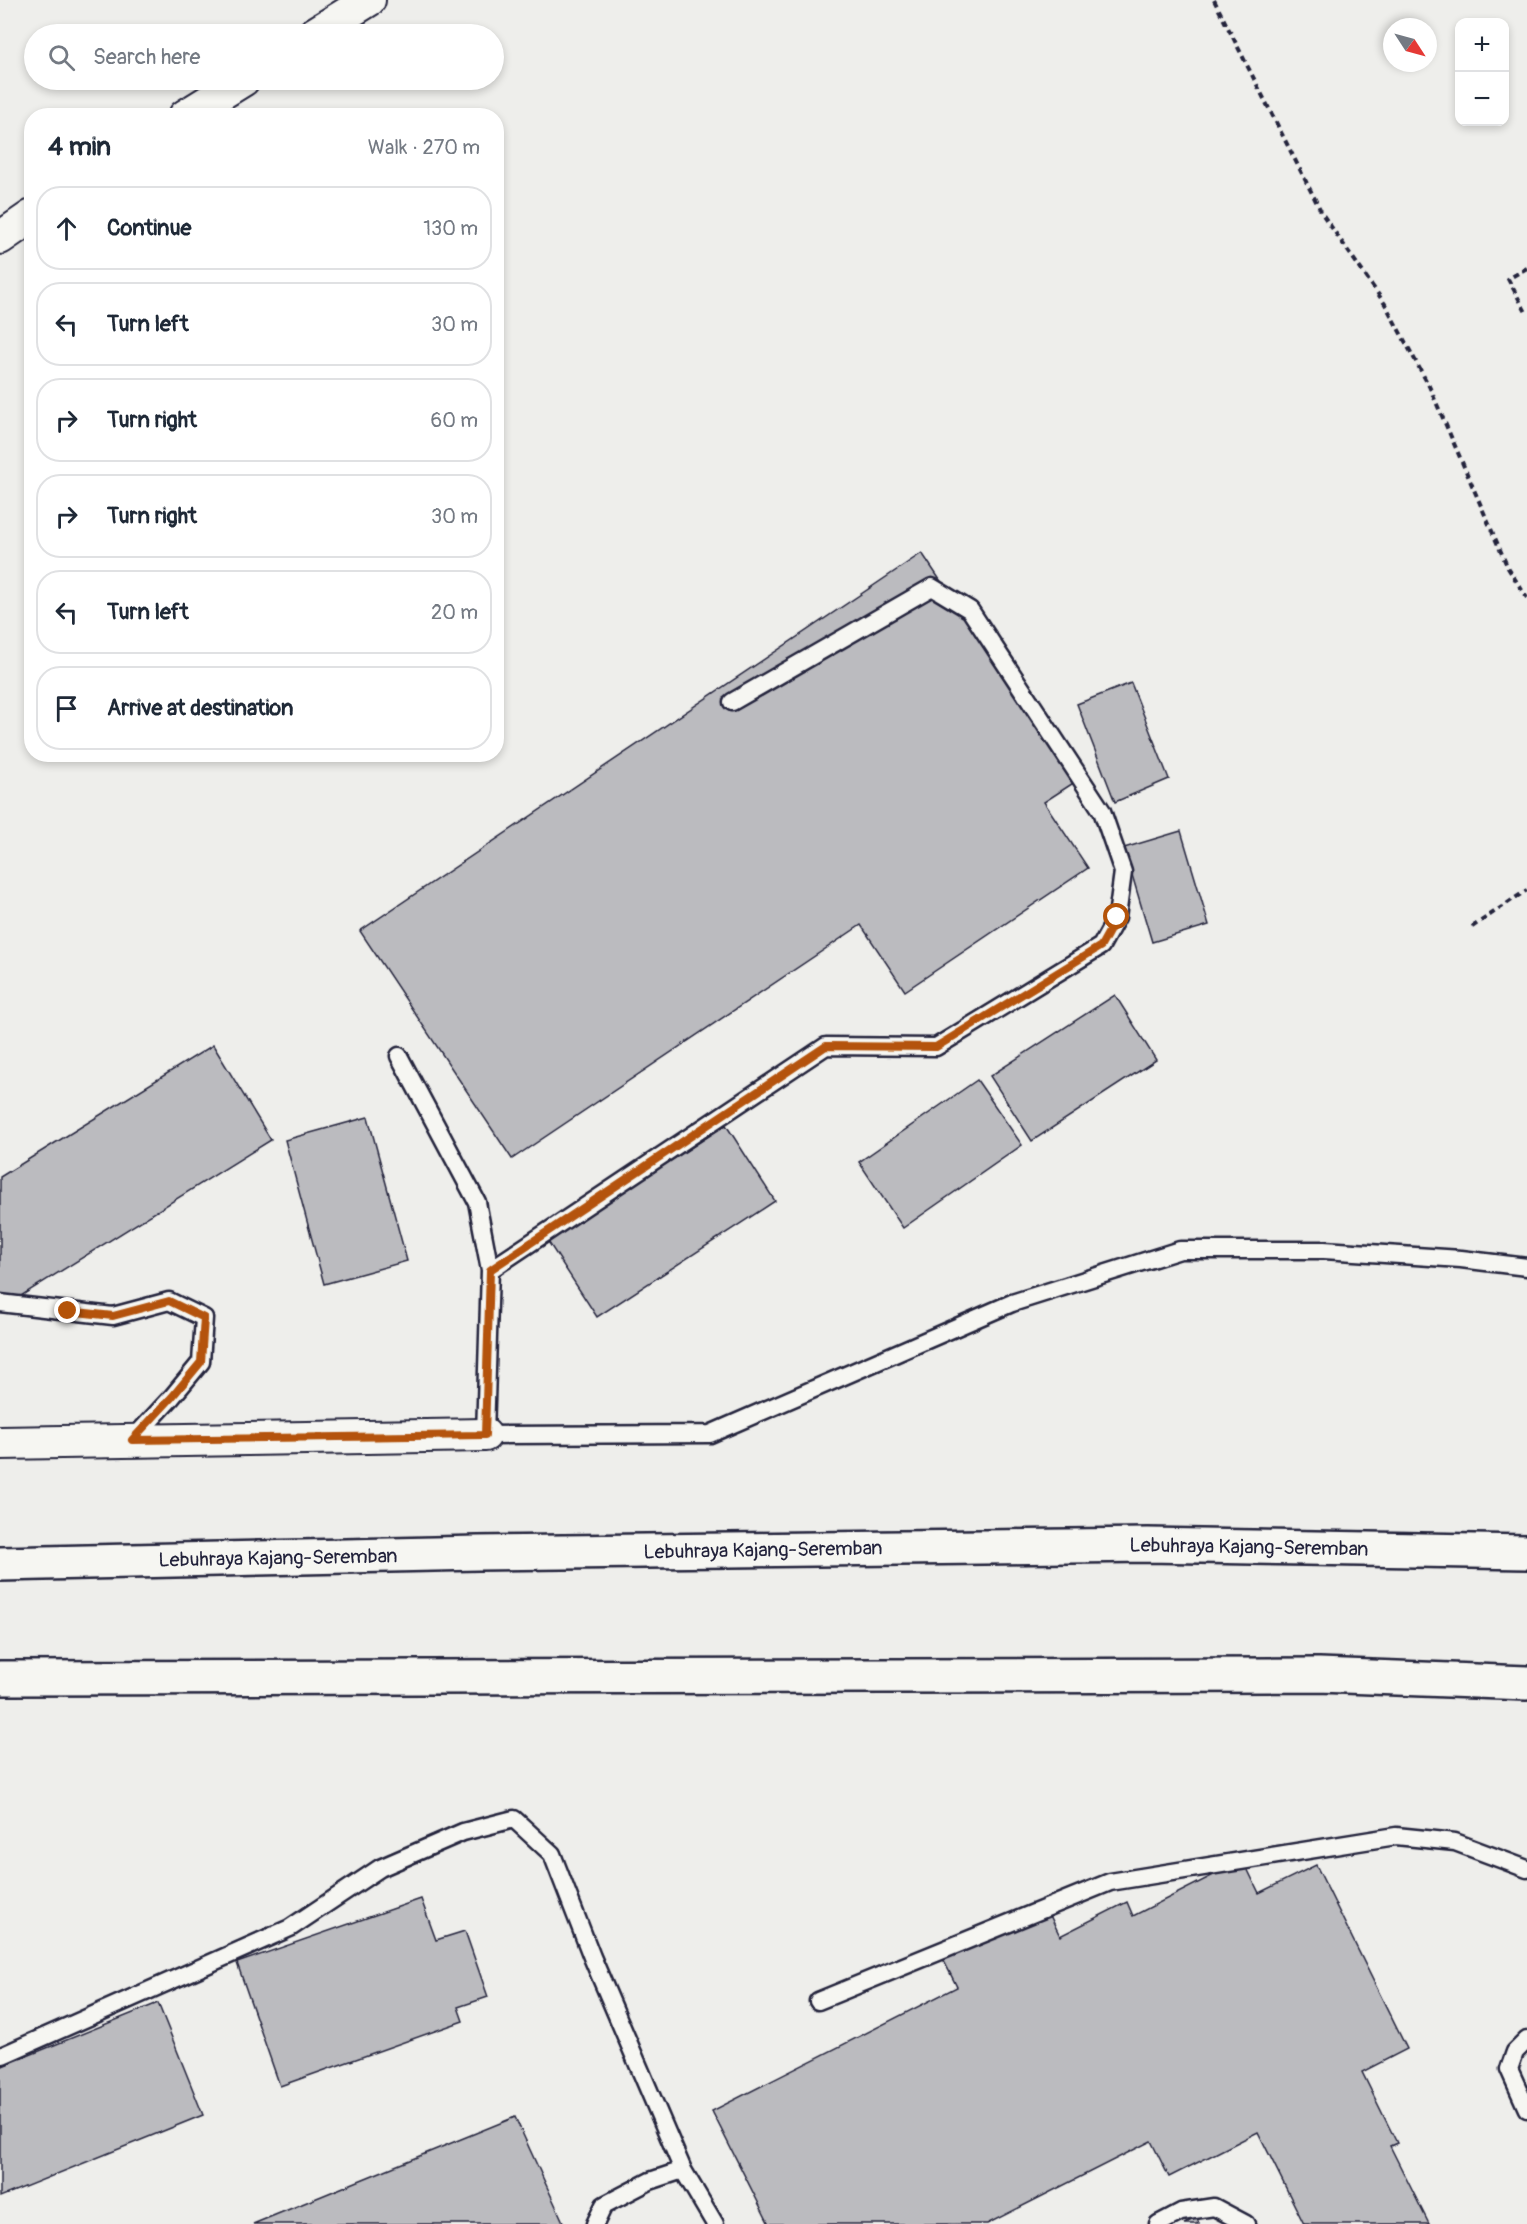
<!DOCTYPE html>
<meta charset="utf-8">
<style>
body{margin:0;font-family:Pangolin,sans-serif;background:#f2f2f3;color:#1f2937}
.controls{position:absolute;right:18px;top:18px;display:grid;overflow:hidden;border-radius:12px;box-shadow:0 3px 9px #0003}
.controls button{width:54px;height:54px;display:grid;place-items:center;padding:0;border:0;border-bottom:2px solid #e0e1e3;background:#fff;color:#1f2937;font:30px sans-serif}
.compass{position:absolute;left:1383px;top:18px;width:54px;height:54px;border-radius:50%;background:#fff;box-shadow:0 3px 9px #0003;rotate:126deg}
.stop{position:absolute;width:18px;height:18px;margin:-14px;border:4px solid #b45309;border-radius:50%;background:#fff}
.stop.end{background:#b45309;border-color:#fff;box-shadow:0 2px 6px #0008}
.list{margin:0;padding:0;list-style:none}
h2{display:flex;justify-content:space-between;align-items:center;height:78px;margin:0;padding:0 24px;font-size:26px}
h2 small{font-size:20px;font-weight:400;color:#747a83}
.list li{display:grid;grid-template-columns:39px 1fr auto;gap:18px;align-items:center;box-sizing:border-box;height:84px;margin:0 12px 12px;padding:0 12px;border:2px solid #e0e1e3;border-radius:24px}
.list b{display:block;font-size:22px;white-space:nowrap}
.list em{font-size:20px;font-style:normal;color:#747a83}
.icon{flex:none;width:33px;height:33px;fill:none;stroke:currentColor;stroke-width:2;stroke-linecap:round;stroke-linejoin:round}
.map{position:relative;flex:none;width:1527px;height:2224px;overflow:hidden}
.search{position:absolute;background:#fff;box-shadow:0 3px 9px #0003;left:24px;top:24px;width:480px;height:66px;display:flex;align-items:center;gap:15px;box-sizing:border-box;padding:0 21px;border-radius:33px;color:#747a83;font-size:22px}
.panel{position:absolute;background:#fff;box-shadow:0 3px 9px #0003;left:24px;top:108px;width:480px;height:654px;border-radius:24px}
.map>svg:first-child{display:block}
.building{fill:#bbbbbf;stroke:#22223b;stroke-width:1.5}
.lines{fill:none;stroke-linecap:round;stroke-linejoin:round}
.service-casing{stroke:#22223b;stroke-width:21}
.minor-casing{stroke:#22223b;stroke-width:36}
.motorway-casing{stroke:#22223b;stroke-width:38}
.path{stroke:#22223b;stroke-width:4;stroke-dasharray:6 4.5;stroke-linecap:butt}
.service{stroke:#f6f6f2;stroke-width:16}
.minor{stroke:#f6f6f2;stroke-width:32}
.motorway{stroke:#f6f6f2;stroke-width:33}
.route{stroke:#b45309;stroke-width:8}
.labels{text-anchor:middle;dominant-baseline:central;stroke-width:5;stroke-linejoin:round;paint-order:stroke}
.street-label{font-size:20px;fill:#22223b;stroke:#f6f6f2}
</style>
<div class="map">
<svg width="1527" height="2224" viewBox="0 0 1527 2224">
<rect width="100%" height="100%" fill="#eeeeeb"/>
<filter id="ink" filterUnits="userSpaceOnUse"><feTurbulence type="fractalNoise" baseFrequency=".0167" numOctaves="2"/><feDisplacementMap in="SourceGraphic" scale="12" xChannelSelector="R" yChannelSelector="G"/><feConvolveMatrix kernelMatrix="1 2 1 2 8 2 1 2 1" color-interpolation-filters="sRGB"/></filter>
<g filter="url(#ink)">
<path class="building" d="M922,553L1075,782L1044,802L1088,868L905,991L861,925L512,1159L360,931Z
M1131,683L1169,779L1115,802L1077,704Z
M1181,831L1209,925L1152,942L1124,848Z
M1115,995L1156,1060L1032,1141L990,1076Z
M213,1045L271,1140L0,1309V1177Z
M977,1080L1022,1145L903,1228L859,1162Z
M368,1117L407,1261L324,1284L285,1140Z
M726,1125L775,1201L597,1317L547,1240Z
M1243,1860L1259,1893L1316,1865L1407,2049L1362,2072L1397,2143L1390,2146L1429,2224H1304L1258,2132L1169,2177L1151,2141L987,2224H769L712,2111L957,1987L942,1957L1045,1905L1060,1936L1127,1902L1133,1916Z
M421,1899L436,1940L465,1931L488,1997L458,2007L463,2021L280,2086L237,1963Z
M158,2003L203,2115L0,2197V2067Z
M515,2117L564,2224H253Z
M1197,2218L1199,2224H1184Z"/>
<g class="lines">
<g class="service-casing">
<path id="service" d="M732,702L932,587L970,610L1102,811L1123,872L1117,917L1101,946L936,1047L826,1046L490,1270L485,1435L710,1434L1012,1303L1180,1250H1324L1461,1259L1527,1267
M399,1056L477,1202L490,1270
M0,1303L113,1316L169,1301L204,1318L201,1362L172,1397L132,1440
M818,2001L1110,1882L1396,1836L1455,1842L1527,1869
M1527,2040L1515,2052L1509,2069L1527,2109
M3,2055L290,1928L380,1868L463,1832L514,1819L552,1854L592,1957L683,2170
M595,2224L604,2205L650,2181L683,2170L715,2224
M1158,2224L1181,2212L1214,2207L1246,2224"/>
</g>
<g class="minor-casing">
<path id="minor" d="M314,34L369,0
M185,116L243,80
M0,238L32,216
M0,1443L485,1435"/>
</g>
<g class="motorway-casing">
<path id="motorway" d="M0,1564L478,1553L1148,1545L1527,1552
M0,1678L1319,1675L1527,1683"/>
</g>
<path class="path" d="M1214,0L1323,215L1385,304L1429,386L1508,568L1527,598
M1527,268L1508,279L1527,314
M1472,927L1527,890"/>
<use href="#service" class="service"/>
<use href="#minor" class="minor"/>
<use href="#motorway" class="motorway"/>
</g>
</g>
<g class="lines" filter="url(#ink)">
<path class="route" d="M68,1311L113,1316L169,1301L204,1318L201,1362L172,1397L132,1440L485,1435L490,1270L826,1046L936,1047L1101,946L1117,917"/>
</g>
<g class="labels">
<g class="street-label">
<text transform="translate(1249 1547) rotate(1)">Lebuhraya Kajang-Seremban</text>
<text transform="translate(763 1550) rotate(-1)">Lebuhraya Kajang-Seremban</text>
<text transform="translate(278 1558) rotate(-1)">Lebuhraya Kajang-Seremban</text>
</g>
</g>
</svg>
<div class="controls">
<button>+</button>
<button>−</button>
</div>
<svg class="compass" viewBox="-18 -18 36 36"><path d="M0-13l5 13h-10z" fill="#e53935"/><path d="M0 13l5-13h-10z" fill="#747a83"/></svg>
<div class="stop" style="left:1117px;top:917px"></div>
<div class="stop end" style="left:68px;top:1311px"></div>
<div class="search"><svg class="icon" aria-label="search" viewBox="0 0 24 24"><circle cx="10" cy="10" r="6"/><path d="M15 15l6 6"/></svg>Search here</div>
<section class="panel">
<h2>4 min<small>Walk · 270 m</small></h2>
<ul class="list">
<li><svg class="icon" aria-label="ahead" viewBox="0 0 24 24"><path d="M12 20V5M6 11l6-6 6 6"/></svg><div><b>Continue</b></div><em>130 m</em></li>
<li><svg class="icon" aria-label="left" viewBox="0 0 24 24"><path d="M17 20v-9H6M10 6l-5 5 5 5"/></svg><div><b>Turn left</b></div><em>30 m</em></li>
<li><svg class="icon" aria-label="right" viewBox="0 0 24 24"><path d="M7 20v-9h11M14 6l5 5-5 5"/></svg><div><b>Turn right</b></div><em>60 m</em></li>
<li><svg class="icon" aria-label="right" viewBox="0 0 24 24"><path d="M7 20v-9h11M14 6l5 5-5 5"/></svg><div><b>Turn right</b></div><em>30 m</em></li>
<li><svg class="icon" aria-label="left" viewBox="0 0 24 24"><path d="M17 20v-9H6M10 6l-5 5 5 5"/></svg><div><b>Turn left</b></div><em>20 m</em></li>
<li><svg class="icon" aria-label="arrive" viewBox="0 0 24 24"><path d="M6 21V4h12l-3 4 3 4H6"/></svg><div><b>Arrive at destination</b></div></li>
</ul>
</section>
</div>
